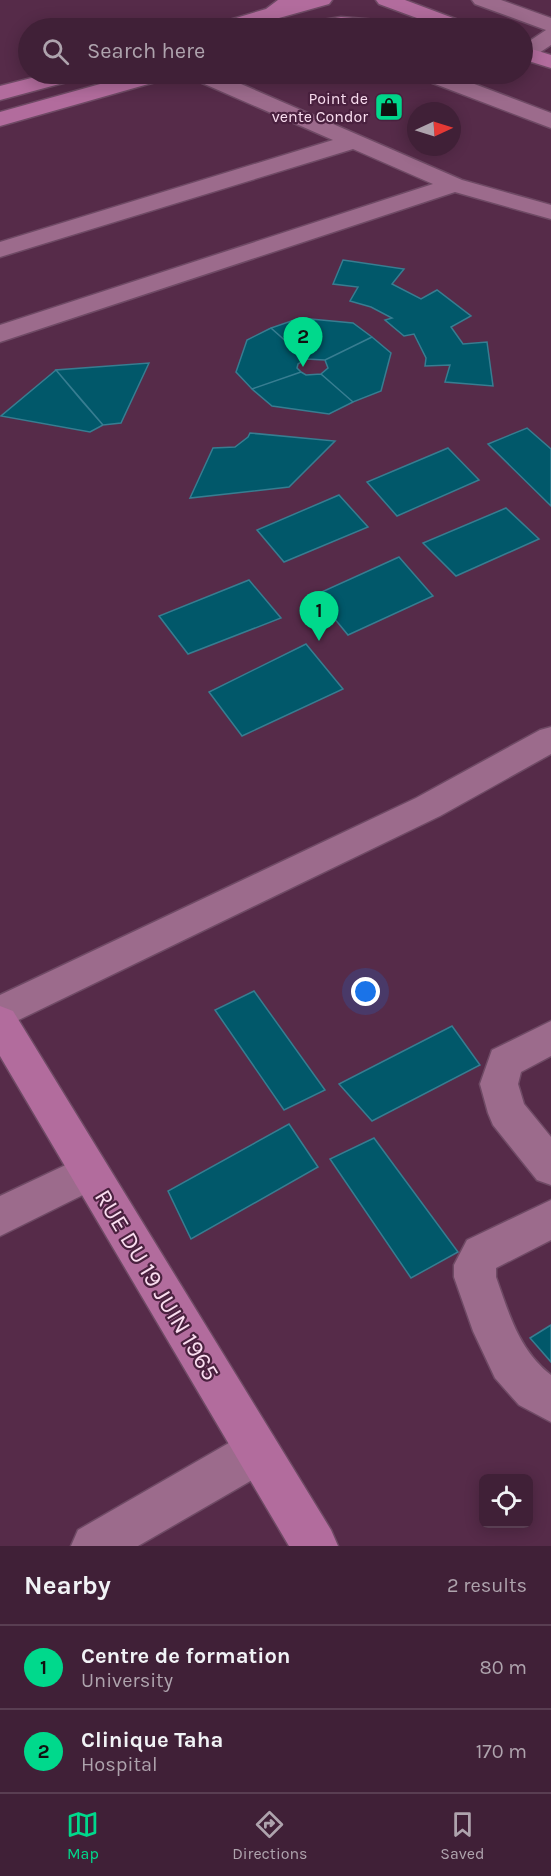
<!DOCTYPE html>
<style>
body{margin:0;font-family:Karla,sans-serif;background:#4b2d42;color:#f1f3f6}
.controls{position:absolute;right:18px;bottom:18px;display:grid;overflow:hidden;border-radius:9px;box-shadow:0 3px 15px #0003}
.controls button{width:54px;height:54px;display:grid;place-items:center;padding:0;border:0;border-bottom:2px solid #593e52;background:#402037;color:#f1f3f6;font:30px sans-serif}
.compass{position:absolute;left:407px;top:102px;width:54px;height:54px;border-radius:50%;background:#402037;box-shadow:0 3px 15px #0003;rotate:86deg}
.you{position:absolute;left:366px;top:992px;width:21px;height:21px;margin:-15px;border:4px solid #fff;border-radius:50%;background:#1a73e8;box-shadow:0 0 0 9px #1a73e833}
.badge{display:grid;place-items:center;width:39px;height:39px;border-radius:50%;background:#00d98c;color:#111;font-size:20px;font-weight:700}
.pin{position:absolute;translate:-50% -50px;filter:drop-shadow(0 2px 3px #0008)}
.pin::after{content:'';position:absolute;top:32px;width:21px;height:18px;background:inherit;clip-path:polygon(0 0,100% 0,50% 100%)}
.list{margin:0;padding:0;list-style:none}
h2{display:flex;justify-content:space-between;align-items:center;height:78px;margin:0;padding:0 24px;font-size:26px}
h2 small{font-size:20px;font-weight:400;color:#aea3ad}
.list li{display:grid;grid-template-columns:39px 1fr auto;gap:18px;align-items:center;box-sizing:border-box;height:84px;padding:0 24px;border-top:2px solid #593e52}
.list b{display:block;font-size:22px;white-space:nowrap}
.list p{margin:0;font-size:20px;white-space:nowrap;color:#aea3ad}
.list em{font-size:20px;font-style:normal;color:#aea3ad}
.icon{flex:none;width:33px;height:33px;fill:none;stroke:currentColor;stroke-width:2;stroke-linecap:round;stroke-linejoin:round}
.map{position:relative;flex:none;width:551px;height:1546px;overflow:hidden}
.search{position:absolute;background:#402037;box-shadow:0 3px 15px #0003;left:18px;right:18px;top:18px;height:66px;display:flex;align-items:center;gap:15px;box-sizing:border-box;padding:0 21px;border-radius:33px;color:#aea3ad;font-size:22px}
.sheet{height:246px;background:#402037}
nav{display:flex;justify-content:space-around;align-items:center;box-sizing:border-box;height:84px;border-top:2px solid #593e52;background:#402037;font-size:16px;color:#aea3ad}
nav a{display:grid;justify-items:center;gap:3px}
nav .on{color:#00d98c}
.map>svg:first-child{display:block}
.building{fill:#01586a;stroke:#377d91;stroke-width:1.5}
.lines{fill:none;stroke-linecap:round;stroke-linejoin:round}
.minor-casing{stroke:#6f4a65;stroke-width:3}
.major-casing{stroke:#6f4a65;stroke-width:3}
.minor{fill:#9c6b8c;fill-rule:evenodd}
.major{fill:#b26c9d;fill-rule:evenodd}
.labels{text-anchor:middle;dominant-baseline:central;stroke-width:4.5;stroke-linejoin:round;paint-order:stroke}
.far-poi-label{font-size:16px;fill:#fadef0;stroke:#4a213f;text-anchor:end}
.near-street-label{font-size:24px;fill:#fadef0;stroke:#4a213f}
</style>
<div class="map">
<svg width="551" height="1546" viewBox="0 0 551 1546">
<rect width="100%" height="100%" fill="#562b49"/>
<path class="building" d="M343,260L404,269L392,284L421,299L437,290L471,316L451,327L463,344L487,342L493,386L445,382L450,365L425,366L426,358L414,334L404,336L385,320L392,318L371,307L350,301L358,287L333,284Z
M300,318L353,323L372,337L325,360L306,359L271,328Z
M271,328L306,359L298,364L297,368L301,372L252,389L236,372L247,340Z
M372,337L391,353L381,391L353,402L321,374L328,368L325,360Z
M149,363L121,423L103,425L56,370Z
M56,370L82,401L103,425L90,432L1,416Z
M301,372L306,375L321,374L353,402L329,414L272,406L252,389Z
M527,428L551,449V506L488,444Z
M250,433L335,441L289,487L190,498L213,448L235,447L248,437Z
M448,448L479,480L397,516L367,482Z
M339,495L368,527L284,562L257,530Z
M506,508L539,539L456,576L423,543Z
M399,557L433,596L348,635L315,595Z
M249,580L281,618L188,654L159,616Z
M306,644L343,689L242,736L209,692Z
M254,991L325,1090L284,1110L215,1010Z
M452,1026L480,1065L372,1121L339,1084Z
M289,1124L318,1167L191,1239L168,1191Z
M374,1138L458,1252L411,1278L330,1159Z
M551,1325V1362L530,1338Z"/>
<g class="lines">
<g class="minor-casing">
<path id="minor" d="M472,0H501L551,18V45L533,57L522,58V46L546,30L475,4Z
M191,74H218L462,180L551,205V219L455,192L0,342V325L433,184L353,149L0,257V242L333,140L193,79Z
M419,74H448L551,113V128L422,79Z
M551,727V754L440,816L0,1029V995L416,798L540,730Z
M551,1021V1056L521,1072L518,1084L524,1104L551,1137V1185L537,1180L493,1125L488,1113L480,1084L492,1050Z
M89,1154L103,1159L109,1172L103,1185L0,1236V1196Z
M551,1200V1240L496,1268V1277C509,1314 519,1350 551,1375V1422L519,1405L495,1378L473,1331L454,1277V1265L467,1240Z
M257,1430L273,1436L279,1452L273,1468L138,1546H71L78,1530L241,1436Z"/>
</g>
<g class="major-casing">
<path id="major" d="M278,0H332L329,4L243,28H213L216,24L266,9Z
M376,0H405L469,24L472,28H444L379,4Z
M341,17L400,22L407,24L410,28H296L299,24Z
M522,46L551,55V68L522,59Z
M47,74H81L78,79L0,100V86Z
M136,74H169L166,79L0,126V112Z
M0,1006L13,1011L331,1530L338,1546H289L0,1056Z"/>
</g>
<use href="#minor" class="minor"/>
<use href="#major" class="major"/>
</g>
<defs>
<g id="shop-square" transform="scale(1.5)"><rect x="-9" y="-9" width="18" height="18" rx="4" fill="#00d98c" stroke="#4a213f"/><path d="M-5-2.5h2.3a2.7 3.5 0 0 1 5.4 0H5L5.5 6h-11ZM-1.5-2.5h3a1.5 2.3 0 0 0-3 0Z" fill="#111"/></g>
</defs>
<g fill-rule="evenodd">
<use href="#shop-square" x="389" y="107"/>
</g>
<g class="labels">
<g class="far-poi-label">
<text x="368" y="98">Point de<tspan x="368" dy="18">vente Condor</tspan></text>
</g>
<g class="near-street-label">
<text transform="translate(157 1285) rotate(59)">RUE DU 19 JUIN 1965</text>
</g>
</g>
</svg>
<div class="controls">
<button><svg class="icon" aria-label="locate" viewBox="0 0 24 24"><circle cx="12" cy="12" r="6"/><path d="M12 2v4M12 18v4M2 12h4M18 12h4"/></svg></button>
</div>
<svg class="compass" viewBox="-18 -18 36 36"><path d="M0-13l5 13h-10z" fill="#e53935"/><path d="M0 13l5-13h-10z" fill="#aea3ad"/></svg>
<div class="you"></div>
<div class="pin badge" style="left:319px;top:641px">1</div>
<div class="pin badge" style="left:303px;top:367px">2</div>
<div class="search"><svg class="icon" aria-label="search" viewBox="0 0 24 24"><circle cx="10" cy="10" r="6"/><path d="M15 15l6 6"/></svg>Search here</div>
</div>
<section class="sheet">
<h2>Nearby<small>2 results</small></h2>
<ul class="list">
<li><span class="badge">1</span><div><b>Centre de formation</b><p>University</p></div><em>80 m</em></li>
<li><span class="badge">2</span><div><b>Clinique Taha</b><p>Hospital</p></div><em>170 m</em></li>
</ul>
</section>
<nav>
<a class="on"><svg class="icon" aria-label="map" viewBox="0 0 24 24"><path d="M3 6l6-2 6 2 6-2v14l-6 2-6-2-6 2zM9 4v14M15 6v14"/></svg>Map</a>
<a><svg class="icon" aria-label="directions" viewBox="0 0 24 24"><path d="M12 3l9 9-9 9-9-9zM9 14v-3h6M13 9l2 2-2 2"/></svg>Directions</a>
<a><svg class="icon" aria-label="saved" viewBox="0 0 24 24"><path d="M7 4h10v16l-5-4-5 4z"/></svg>Saved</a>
</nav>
